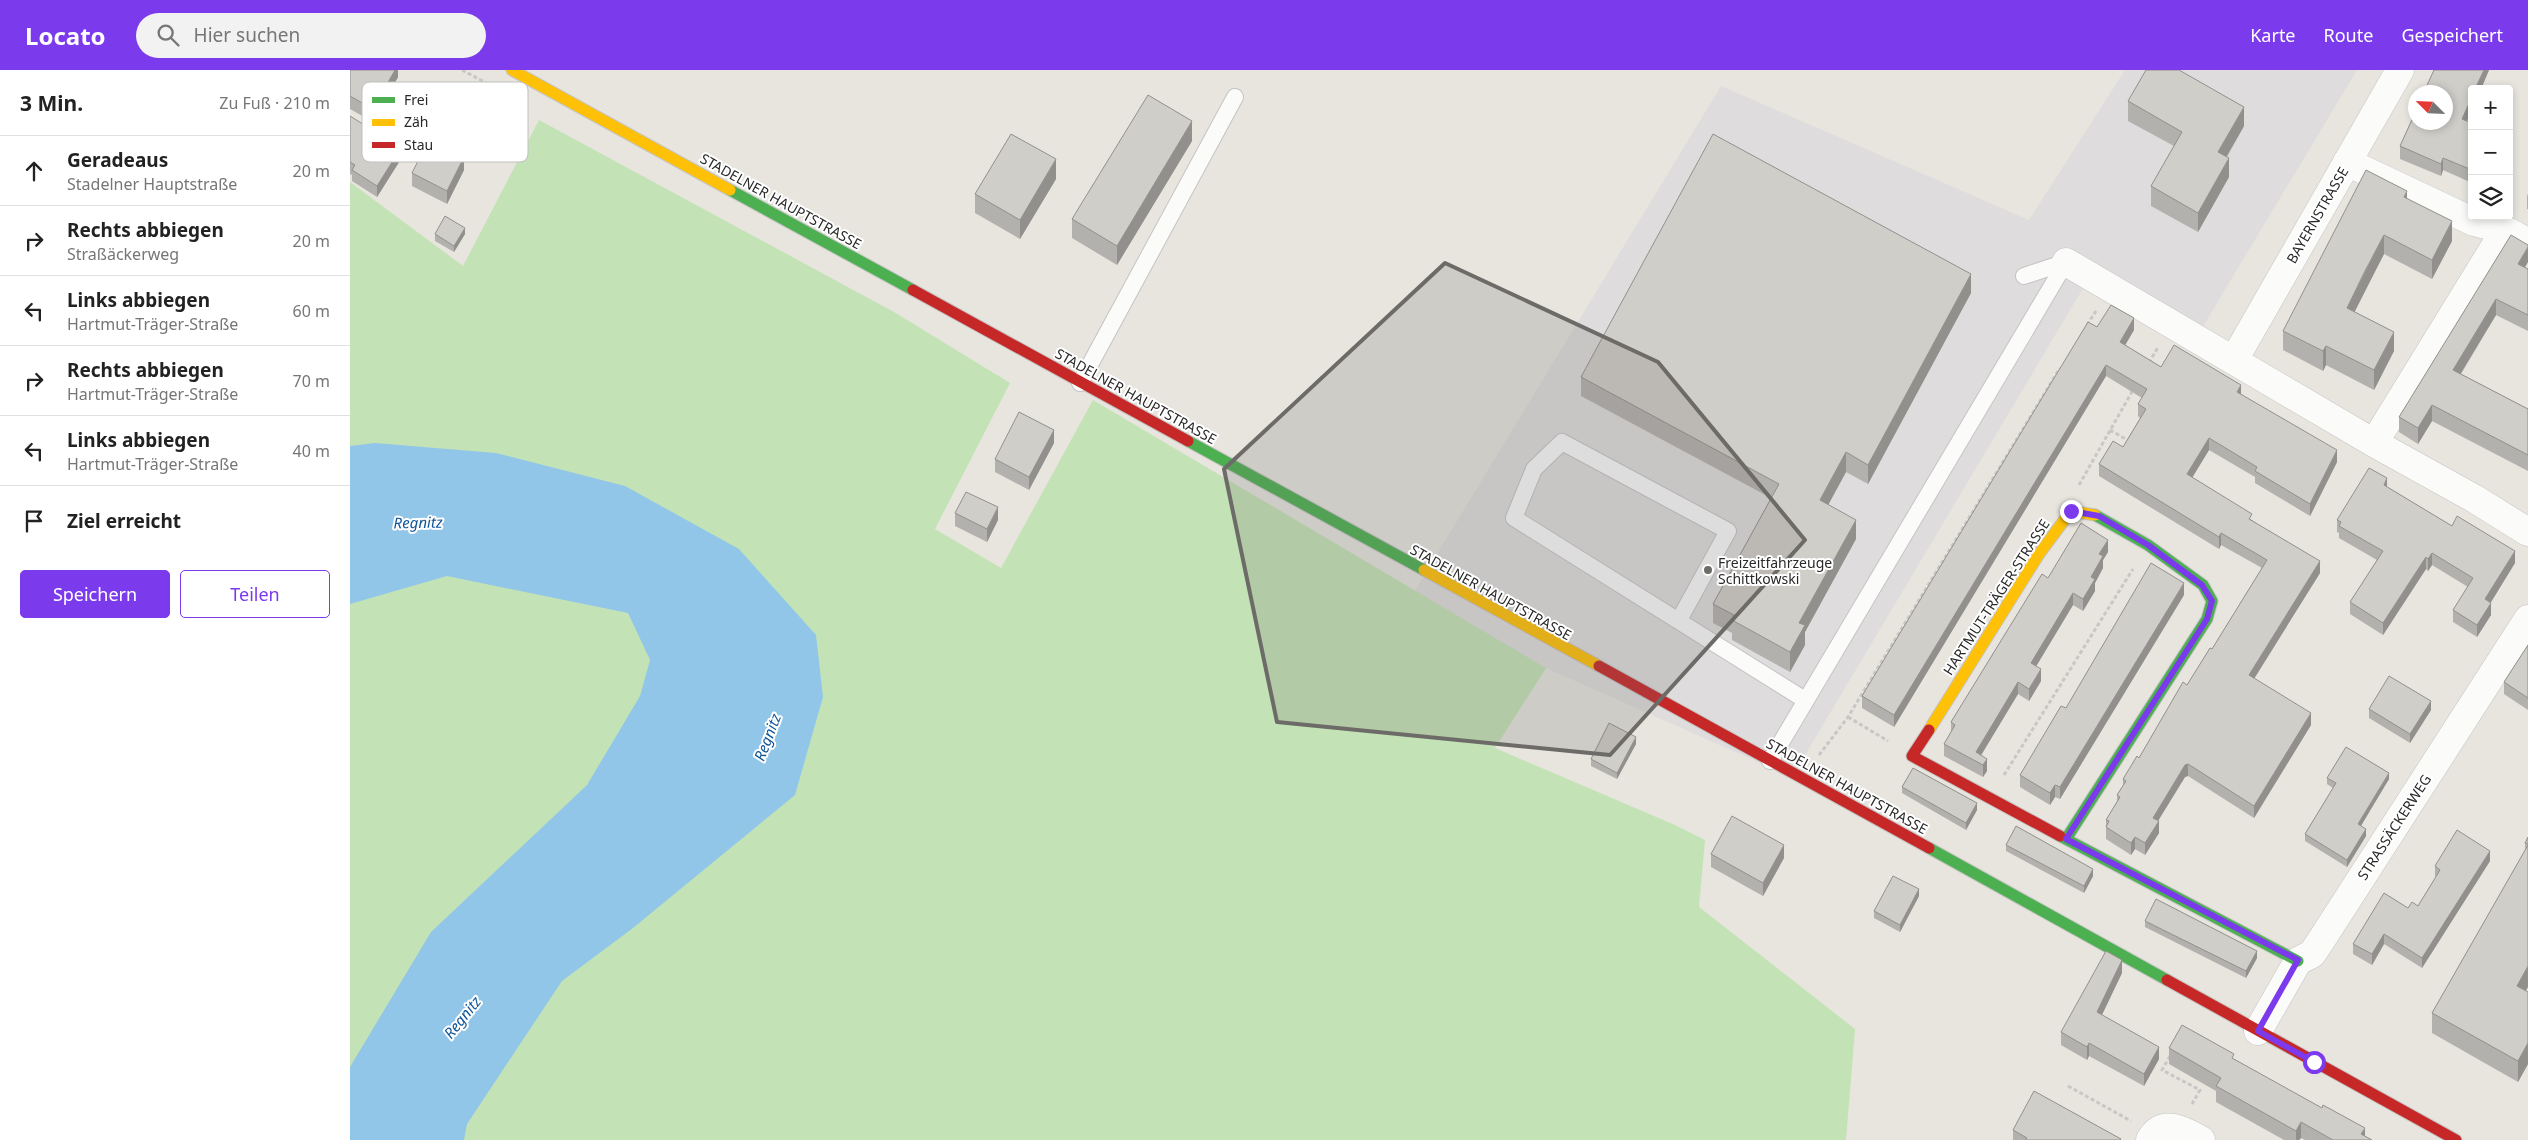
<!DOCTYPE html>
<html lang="de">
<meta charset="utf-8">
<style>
body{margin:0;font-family:"Noto Sans",sans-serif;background:#f2f2f2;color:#222}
.controls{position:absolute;right:15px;top:15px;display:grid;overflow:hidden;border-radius:5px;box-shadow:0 2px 8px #0003}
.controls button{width:45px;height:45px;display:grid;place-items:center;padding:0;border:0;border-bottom:1px solid #e0e0e0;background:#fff;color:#222;font:25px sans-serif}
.compass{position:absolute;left:2058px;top:15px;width:45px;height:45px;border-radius:50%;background:#fff;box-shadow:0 2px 8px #0003;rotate:294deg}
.stop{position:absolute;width:15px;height:15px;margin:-11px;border:4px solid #7c3aed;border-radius:50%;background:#fff}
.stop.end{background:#7c3aed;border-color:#fff;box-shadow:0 1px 5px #0008}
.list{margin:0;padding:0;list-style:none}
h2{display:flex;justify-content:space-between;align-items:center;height:65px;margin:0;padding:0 20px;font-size:21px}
h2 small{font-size:16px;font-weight:400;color:#767676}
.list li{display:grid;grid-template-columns:32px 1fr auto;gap:15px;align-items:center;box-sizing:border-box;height:70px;padding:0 20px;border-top:1px solid #e0e0e0}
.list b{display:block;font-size:19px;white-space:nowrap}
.list p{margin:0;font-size:16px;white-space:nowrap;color:#767676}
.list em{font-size:16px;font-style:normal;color:#767676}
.actions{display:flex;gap:10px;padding:15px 20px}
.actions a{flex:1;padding:11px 0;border:1px solid #7c3aed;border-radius:5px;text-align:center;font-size:18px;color:#7c3aed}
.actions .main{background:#7c3aed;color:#fff}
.icon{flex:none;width:28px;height:28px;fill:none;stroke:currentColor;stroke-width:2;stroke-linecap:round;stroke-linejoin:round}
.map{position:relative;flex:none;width:2178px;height:1070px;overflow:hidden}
header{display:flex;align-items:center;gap:30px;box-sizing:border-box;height:70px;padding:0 25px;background:#7c3aed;color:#fff}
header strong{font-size:24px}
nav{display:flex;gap:28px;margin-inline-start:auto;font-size:18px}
.search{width:350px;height:45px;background:#f2f2f2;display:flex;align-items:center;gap:12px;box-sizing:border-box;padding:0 18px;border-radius:28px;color:#767676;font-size:19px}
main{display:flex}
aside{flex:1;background:#fff}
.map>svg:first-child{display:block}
.industrial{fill:#dfdcdd}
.green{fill:#c3e3b6}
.water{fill:#92c6e8}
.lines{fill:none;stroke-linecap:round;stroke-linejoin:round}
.lane-casing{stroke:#c5c4c4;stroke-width:18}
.street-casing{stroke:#c5c4c4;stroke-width:29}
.fast-casing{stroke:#c5c4c4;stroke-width:13}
.slow-casing{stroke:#c5c4c4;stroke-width:13}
.jam-casing{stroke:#c5c4c4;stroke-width:13}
.path{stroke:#c8c7c6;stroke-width:3;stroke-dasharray:4 2.5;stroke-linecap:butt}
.lane{stroke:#fbfbfa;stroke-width:16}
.street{stroke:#fbfbfa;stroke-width:28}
.fast{stroke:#4caf50;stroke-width:11}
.slow{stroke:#ffc107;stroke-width:11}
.jam{stroke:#c62828;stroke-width:11}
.wall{fill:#b3b1ad}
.shaded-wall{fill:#92908d}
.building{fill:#d0cec9;stroke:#92908d}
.route{stroke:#7c3aed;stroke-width:6}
.marked{fill:#6c6b68;fill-opacity:0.2;stroke:#6c6b68;stroke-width:4;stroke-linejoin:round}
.poi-dot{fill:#6c6b68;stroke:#fff;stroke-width:2}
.labels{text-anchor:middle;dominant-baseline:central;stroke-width:4;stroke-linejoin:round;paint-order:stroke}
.street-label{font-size:14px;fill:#292929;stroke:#fff}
.poi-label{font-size:14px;fill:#292929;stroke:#fff;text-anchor:start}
.water-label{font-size:15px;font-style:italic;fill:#0e5598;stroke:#fff}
.key{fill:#fff;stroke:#bfbfbf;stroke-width:1}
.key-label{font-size:14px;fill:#292929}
</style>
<header>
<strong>Locato</strong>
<div class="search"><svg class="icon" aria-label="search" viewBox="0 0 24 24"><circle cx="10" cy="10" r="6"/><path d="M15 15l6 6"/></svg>Hier suchen</div>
<nav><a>Karte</a><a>Route</a><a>Gespeichert</a></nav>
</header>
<main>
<aside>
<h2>3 Min.<small>Zu Fuß · 210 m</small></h2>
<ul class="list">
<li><svg class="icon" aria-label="ahead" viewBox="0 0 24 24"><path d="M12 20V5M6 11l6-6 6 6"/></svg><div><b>Geradeaus</b><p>Stadelner Hauptstraße</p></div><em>20 m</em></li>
<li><svg class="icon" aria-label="right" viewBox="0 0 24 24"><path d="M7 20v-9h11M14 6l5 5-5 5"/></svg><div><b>Rechts abbiegen</b><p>Straßäckerweg</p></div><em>20 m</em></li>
<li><svg class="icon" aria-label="left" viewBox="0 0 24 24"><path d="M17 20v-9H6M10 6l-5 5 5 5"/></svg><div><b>Links abbiegen</b><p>Hartmut-Träger-Straße</p></div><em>60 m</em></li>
<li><svg class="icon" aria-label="right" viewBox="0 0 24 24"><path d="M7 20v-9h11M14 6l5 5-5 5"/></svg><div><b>Rechts abbiegen</b><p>Hartmut-Träger-Straße</p></div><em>70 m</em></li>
<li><svg class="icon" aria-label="left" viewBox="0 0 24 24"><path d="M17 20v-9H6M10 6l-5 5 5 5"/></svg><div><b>Links abbiegen</b><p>Hartmut-Träger-Straße</p></div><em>40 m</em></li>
<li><svg class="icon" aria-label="arrive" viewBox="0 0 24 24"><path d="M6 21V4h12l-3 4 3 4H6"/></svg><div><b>Ziel erreicht</b></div></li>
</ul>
<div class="actions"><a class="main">Speichern</a><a>Teilen</a></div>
</aside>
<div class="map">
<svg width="2178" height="1070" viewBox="0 0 2178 1070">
<rect width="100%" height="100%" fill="#e7e5de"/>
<path class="industrial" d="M1775,0H2007L1846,268L1741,205L1442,707L1196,598L1064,522L1371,16L1679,150Z"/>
<path class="green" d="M189,50L544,242L660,313L585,459L651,498L743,330L1196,598L1145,678L1325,755L1355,770L1349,837L1505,959L1496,1070H0V112L113,196Z"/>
<path class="water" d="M25,373L146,383L275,416L389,479L466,565L473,627L445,725L283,858L212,911L117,1054L114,1070H0V997L81,862L237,715L290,626L300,590L278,543L97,506L0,534V376Z"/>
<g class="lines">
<g class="lane-casing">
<path id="lane" d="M730,313L885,27
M1329,550L1378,461L1212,372L1184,399L1164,448L1455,630
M1420,691L1716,192L1674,206"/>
</g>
<g class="street-casing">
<path id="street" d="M1997,92L2124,152L2155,160L2178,172
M1716,192L2024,373L2125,429L2178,462
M1884,290L2050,0
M2024,373L2155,160
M1908,961L1948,891L1962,884L1972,869L2178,549
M1800,1070C1813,1047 1835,1061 1851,1070"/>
</g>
<g class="fast-casing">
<path id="fast" d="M380,120L563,220
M838,371L1074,500
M1710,766L1948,891
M1716,769L1857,549L1862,531L1853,515L1798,475L1745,445
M1579,778L1817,910"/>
</g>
<g class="slow-casing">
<path id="slow" d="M162,0L380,120
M1074,500L1249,596
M1579,660L1689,484L1721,441L1745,445"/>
</g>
<g class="jam-casing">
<path id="jam" d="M563,220L838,371
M1249,596L1579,778
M1579,660L1562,686L1710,766
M1817,910L2106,1070"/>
</g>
<path class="path" d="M112,0L138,14
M1737,255L1746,241
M1799,293L1808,277
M1760,360L1781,372
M1729,415L1783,320
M1498,647L1538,671
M1469,685L1498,647L1710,298
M1654,705L1783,499
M1820,986L1812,1000L1850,1020L1842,1034
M1718,1016L1781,1051"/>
<use href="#lane" class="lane"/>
<use href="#street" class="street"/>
<use href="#fast" class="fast"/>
<use href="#slow" class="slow"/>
<use href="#jam" class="jam"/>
</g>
<path class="wall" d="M0,0H48V7L23,52L0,39Z
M2084,0H2139L2131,19H2122L2117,51L2122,53V113L2093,100L2091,106L2050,89V76Z
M1778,31L1894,56L1877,87L1879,107L1848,162L1801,136V116L1824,76L1778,51Z
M0,47L51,89L27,127L2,111V105L0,104Z
M842,71L767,195L722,168V149Z
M114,100L97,134L62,116V103Z
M706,109L670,169L625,143V124Z
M2178,124V139H2177V126Z
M2057,129L2102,171L2082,209L2034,184L2015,220L2004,242L2044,281L2024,320L1976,295L1973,301L1933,280V261Z
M85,164H115L104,182L85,171Z
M2178,175V192L2175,197L2178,199V261L2146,245L2111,304L2178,339V401L2082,351L2068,374L2049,362V347Z
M1621,223L1518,414L1496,402L1478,435L1506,469L1455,562V575L1440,602L1382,570V563L1363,553V534L1421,428L1231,326V307Z
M1747,257L1784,260L1775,275L1811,297L1891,324L1987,392L1960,446L1905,413V407L1859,380L1842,408L1902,450L1970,503L1904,608L1961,655L1904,748L1838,706L1835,707L1808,751L1809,763L1795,785L1785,779L1781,785L1756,769V750L1767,732V725L1773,716V709L1789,688L1837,615L1862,579L1912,498L1871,475L1869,479L1749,406V394L1773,377L1790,348L1788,346V334L1792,328L1756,306L1544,657L1512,638V626Z
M704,373L679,420L645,402V389Z
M2037,417L2102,456L2165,493L2140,533L2141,545L2127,567L2103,552V540L2118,517L2082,495L2078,501L2076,499L2033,565L2000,544V532L2027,490L1989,468V463L1987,462V450Z
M605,443L648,450L637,472L605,456Z
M1758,482L1753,490V498L1745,513V521L1733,541L1723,535L1686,596L1691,611L1679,631L1668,624L1631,685L1637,701L1633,707L1594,686V674L1601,662V652L1698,508Z
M1834,525L1710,729L1705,727L1700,735L1670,717V705L1716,638Z
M2178,575V640L2154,624V612Z
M2019,639L2081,640L2060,673L2019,648Z
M1286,674L1267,709L1241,696V689Z
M1977,708L2039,709L2010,756L2016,766L1997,797L1955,771V764L1983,718L1977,714Z
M1552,717L1627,740L1616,760L1552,723Z
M2178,767L2176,921L2178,922V994L2168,1012L2082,963V943L2175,781V773Z
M1656,775L1743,806L1734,823L1656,781Z
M1361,784L1434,788L1413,826L1361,797Z
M2140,791L2072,898L2034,874L2022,895L2003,884V874L2058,838L2068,836L2086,807L2085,806V796Z
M1569,826L1550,862L1524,848V841Z
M1795,851L1907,888L1896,908L1795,857Z
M1772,903L1752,945L1809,989L1794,1016L1739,986L1737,990L1711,975V962Z
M1819,978L1884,989L2022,1070H1955L1951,1068L1949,1070H1934L1866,1032V1021L1819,994Z
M1663,1060L1771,1070H1663Z"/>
<path class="shaded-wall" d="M45,0H48V7L23,52V39Z
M2134,0H2139L2131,19H2125Z
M2122,27V40L2112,62V49Z
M1894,37V56L1868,101V82Z
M842,51V71L767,195V176Z
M2161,70V83L2159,87V74Z
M51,78V89L27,127V116Z
M114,87V100L97,134V121Z
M1879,88V107L1848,162V143Z
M2093,88V100L2091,106V94Z
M706,89V109L670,169V150Z
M2057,121V140L2054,127Z
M2102,151V171L2082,209V190Z
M115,158V164L104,182V176Z
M2034,165V184L1997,257V238Z
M2178,177V192L2168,209V194Z
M1621,204V223L1518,414V395Z
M2146,229V245L2103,316V300Z
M1784,248V260L1770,284V272Z
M2044,262V281L2024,320V300Z
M1976,276V295L1973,301V281Z
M1756,295V306L1544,657V645Z
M1891,315V327L1887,322Z
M2082,335V351L2068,374V358Z
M704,360V373L679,420V407Z
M1859,368V380L1837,416V404Z
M1987,380V392L1960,446V434Z
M1496,382V402L1470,450V430Z
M2037,408V421L2034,415Z
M648,437V450L637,472V459Z
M1506,450V469L1455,562V575L1440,602V582L1449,553Z
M1871,463V475L1869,479V467Z
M1758,470V482L1753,490V498L1745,513V521L1733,541V529L1749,484Z
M2165,481V493L2135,542V529Z
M2082,483V495L2078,501V489Z
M2076,487V499L2033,565V553Z
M1970,491V503L1899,617V605Z
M1834,513V525L1710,729V717Z
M1723,523V535L1681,605V593Z
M2141,533V545L2127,567V555Z
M1691,599V611L1679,631V619Z
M1668,612V624L1627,692L1626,682Z
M2081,631V640L2060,673V664Z
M1961,643V655L1904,748V736Z
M1286,667V674L1267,709V703Z
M1637,689V701L1633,707V695Z
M1838,694V706L1835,707L1803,759V748L1835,695Z
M2039,703V709L2008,761V754Z
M1705,715V727L1700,735V723Z
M1627,733V740L1616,760V753Z
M1809,751V763L1795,785V773Z
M2016,759V766L1997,797V790Z
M1785,767V779L1781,785V773Z
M1434,775V788L1413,826V813Z
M2140,781V791L2072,898V888Z
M1743,799V806L1734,823V816Z
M1569,819V826L1550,862V855Z
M2034,864V874L2022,895V884Z
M1907,881V888L1896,908V901Z
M1772,890V903L1747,955V942Z
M2178,896V917L2167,937V916Z
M1739,973V986L1737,990V977Z
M2178,973V994L2168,1012V991Z
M1809,977V989L1794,1016V1004Z
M1951,1052V1068L1949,1070H1946V1061Z
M2015,1058V1070L2011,1064Z"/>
<path class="building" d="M0,0H45L23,39L0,26Z
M1796,0H1829L1894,37L1868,82L1879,88L1848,143L1801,116L1832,62L1778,31Z
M2084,0H2134L2125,19H2122V27L2112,49L2122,53V100L2093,88L2091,94L2050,76L2066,41V52H2096V22H2074Z
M798,25L842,51L767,176L722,149Z
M0,46L51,78L27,116L2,100L5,95L0,92Z
M661,64L706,89L670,150L625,124Z
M1363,64L1621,204L1518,395L1496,382L1470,430L1506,450L1449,553L1455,555L1440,582L1382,550L1384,545L1363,534L1429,414L1231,307Z
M79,69L114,87L97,121L62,103Z
M2016,100L2057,121L2054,127L2102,151L2082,190L2034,165L2015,201L1997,238L2044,262L2024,300L1976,276L1973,281L1933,261Z
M95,146L115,158L104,176L85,164Z
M2161,165L2178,175V177L2168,194L2178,199V245L2146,229L2103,300L2178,339V385L2082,335L2068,358L2049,347Z
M1761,235L1784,248L1770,272L1811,297L1824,275L1891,315L1887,322L1987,380L1960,434L1905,401L1907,397L1859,368L1837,404L1902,444L1899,449L1970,491L1899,605L1961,643L1904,736L1838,694L1835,695L1803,748L1809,751L1795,773L1785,767L1781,773L1756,757L1759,751L1756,750L1770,727L1767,725L1776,711L1773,709L1787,686L1789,688L1833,612L1837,615L1860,578L1862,579L1917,490L1871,463L1869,467L1749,394L1763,371L1773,377L1796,339L1788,334L1797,319L1756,295L1544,645L1512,626L1738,252L1747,257Z
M669,342L704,360L679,407L645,389Z
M2019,398L2037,408L2034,415L2102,456L2107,446L2165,481L2135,529L2141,533L2127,555L2103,540L2123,508L2082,483L2078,489L2076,487L2033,553L2000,532L2033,481L1989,456L1991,452L1987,450Z
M616,422L648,437L637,459L605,443Z
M1731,453L1758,470L1749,484L1753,486L1741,507L1745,509L1733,529L1723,523L1681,593L1691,599L1679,619L1668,612L1626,682L1637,689L1633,695L1594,674L1605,655L1601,652L1692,504L1698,508Z
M1801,493L1834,513L1710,717L1705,715L1700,723L1670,705L1711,636L1716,638Z
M2178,575V628L2154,612Z
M2039,606L2081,631L2060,664L2019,639Z
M1259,653L1286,667L1267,703L1241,689Z
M1996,677L2039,703L2008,754L2016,759L1997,790L1955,764L1986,713L1977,708Z
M1563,698L1627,733L1616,753L1552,717Z
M1382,746L1434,775L1413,813L1361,784Z
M1666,756L1743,799L1734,816L1656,775Z
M2107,760L2140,781L2072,888L2034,864L2022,884L2003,874L2034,823L2058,838L2062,832L2068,836L2090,800L2085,796Z
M2178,767V774L2175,773Z
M2178,775V896L2167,916L2178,922V973L2168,991L2082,943Z
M1543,806L1569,819L1550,855L1524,841Z
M1806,829L1907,881L1896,901L1795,851Z
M1756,881L1772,890L1747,942L1809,977L1794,1004L1739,973L1737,977L1711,962Z
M1832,955L1884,984L1882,988L1972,1038L1973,1035L2015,1058L2011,1064L2022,1070H1983L1951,1052L1946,1061L1866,1016L1871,1008L1819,978Z
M1684,1021L1771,1069L1770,1070H1675L1677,1068L1663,1060Z"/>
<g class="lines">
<path class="route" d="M1721,441L1749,446L1798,475L1852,515L1862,531L1857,549L1716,769L1948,890L1908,961L1964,992"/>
</g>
<path class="marked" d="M1095,193L1308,292L1455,470L1260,685L927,652L874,399Z"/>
<circle class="poi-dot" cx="1358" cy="500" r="5"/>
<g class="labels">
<g class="street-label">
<text transform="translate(431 131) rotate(29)">STADELNER HAUPTSTRASSE</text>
<text transform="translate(1967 145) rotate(-60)">BAYERNSTRASSE</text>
<text transform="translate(786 326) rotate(29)">STADELNER HAUPTSTRASSE</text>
<text transform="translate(1141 522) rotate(29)">STADELNER HAUPTSTRASSE</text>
<text transform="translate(1646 527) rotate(-57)">HARTMUT-TRÄGER-STRASSE</text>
<text transform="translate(1497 716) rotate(29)">STADELNER HAUPTSTRASSE</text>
<text transform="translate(2044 757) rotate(-57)">STRASSÄCKERWEG</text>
</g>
<g class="poi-label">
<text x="1368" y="492">Freizeitfahrzeuge<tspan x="1368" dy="16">Schittkowski</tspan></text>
</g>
<g class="water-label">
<text transform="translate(68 452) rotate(-1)">Regnitz</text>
<text transform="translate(417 667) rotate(-69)">Regnitz</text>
<text transform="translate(112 947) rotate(-51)">Regnitz</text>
</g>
</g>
<rect x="12" y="12" width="166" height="80" rx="8" class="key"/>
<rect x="22" y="27" width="23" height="6" fill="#4caf50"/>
<rect x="22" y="49" width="23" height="7" fill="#ffc107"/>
<rect x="22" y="72" width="23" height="6" fill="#c62828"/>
<g class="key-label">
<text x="54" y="35">Frei</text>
<text x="54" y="57">Zäh</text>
<text x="54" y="80">Stau</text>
</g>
</svg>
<div class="controls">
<button>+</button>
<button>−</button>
<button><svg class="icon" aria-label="layers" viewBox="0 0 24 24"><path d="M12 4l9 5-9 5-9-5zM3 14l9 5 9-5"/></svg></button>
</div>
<svg class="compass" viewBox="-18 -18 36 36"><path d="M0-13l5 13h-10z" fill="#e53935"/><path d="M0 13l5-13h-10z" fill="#767676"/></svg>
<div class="stop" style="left:1964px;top:992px"></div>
<div class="stop end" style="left:1721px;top:441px"></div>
</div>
</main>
